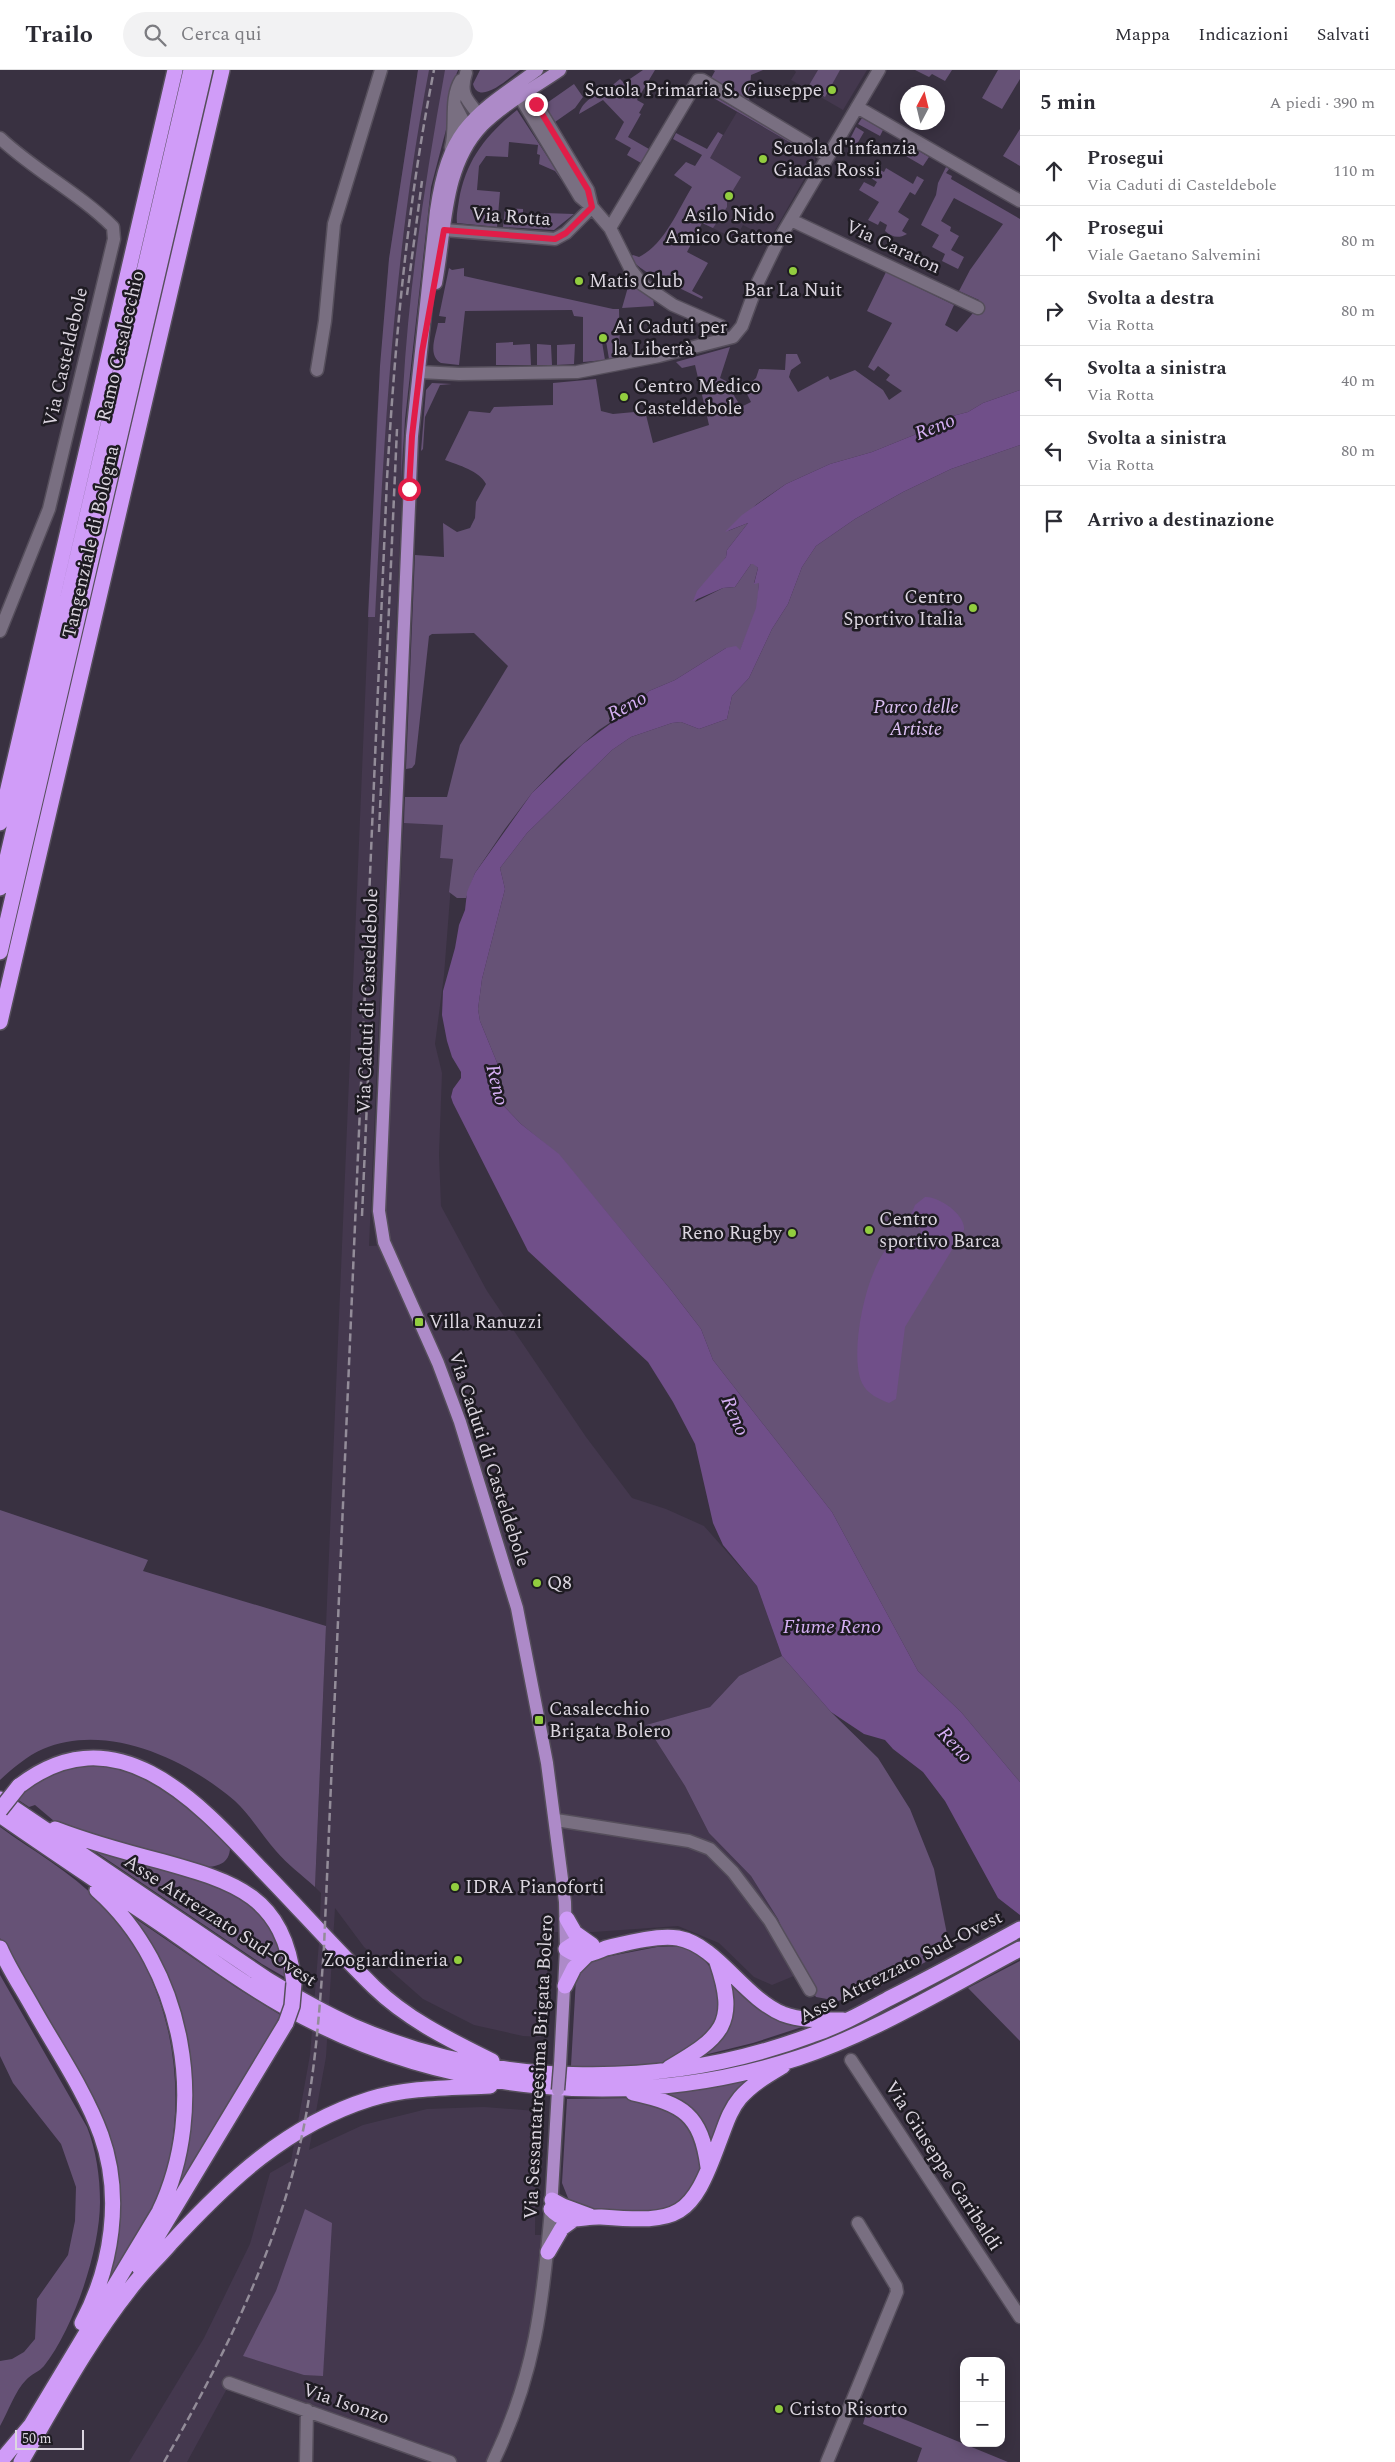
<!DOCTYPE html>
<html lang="it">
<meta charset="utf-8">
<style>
body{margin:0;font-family:Spectral,serif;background:#f2f2f3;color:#2b2b33}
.controls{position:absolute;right:15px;bottom:15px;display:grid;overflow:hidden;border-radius:10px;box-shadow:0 2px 12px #0003}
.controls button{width:45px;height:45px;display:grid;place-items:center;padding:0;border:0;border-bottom:1px solid #e1e1e2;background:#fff;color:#2b2b33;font:25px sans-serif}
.compass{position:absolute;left:900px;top:15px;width:45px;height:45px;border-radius:50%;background:#fff;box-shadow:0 2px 12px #0003;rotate:7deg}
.scale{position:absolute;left:15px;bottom:12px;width:69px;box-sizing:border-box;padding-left:5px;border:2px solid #dcd6e0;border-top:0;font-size:14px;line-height:18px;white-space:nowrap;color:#dcd6e0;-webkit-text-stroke:4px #1e1b22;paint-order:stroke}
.stop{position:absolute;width:15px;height:15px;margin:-11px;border:4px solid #e11d48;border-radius:50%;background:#fff}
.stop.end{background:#e11d48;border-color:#fff;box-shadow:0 1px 5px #0008}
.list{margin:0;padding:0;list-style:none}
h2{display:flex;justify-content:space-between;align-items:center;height:65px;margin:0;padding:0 20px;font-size:21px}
h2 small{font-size:16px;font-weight:400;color:#7c7c81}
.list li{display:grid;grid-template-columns:32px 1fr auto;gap:15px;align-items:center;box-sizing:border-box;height:70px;padding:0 20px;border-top:1px solid #e1e1e2}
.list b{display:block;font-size:19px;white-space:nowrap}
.list p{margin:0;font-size:16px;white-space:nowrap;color:#7c7c81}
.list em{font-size:16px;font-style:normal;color:#7c7c81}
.icon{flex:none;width:28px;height:28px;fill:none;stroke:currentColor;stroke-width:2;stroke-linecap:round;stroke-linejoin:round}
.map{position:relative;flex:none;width:1020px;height:2392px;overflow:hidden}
header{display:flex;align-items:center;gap:30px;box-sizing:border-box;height:70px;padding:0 25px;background:#fff;border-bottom:1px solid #e1e1e2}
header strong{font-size:24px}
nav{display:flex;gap:28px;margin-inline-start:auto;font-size:18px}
.search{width:350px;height:45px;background:#f2f2f3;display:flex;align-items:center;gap:12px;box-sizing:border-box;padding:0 18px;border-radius:28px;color:#7c7c81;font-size:19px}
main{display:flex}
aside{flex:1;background:#fff}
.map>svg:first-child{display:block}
.built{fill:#44384e}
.green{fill:#665276}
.water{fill:#704f89}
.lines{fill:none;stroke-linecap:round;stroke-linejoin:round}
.minor-casing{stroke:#554e5b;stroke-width:15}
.major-casing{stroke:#554e5b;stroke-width:15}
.highway-casing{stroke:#554e5b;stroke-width:18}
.minor{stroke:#796f81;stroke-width:12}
.major{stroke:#ad8ac8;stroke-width:12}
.highway{stroke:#d09cf8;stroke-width:15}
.rail{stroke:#938c99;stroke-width:2.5;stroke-dasharray:8 4;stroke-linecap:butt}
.major-bridge-casing{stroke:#554e5b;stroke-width:15;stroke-linecap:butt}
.highway-bridge-casing{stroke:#554e5b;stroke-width:18;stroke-linecap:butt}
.major-bridge{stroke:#ad8ac8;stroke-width:12}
.highway-bridge{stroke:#d09cf8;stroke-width:15}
.route{stroke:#e11d48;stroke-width:6}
.poi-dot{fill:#92cd3f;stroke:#1e1b22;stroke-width:2}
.labels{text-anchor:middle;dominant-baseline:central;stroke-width:5;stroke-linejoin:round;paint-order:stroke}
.poi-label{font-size:19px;fill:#dcd6e0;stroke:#1e1b22;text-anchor:start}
.street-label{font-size:19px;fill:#dcd6e0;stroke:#1e1b22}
.park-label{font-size:19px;font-style:italic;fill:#e0c3f7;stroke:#1e1b22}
.water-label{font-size:20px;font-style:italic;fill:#d5aff3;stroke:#1e1b22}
</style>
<header>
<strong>Trailo</strong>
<div class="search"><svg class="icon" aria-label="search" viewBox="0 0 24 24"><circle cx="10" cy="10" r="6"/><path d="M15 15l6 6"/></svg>Cerca qui</div>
<nav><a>Mappa</a><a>Indicazioni</a><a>Salvati</a></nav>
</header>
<main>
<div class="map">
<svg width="1020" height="2392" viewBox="0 0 1020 2392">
<rect width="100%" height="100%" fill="#393141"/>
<path class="built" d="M418,0H458L451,18L431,117L405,349L369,1176L390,1175L385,1145L386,1114L405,727H447L440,788L453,789L444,905L435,974L442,1003L439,1084L441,1136L487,1221L586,1367L632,1428L666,1439L704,1456L757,1516L782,1586L739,1606L710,1637L646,1655L685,1716L709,1763L751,1806L778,1849L801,1903L772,1915L754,1907L719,1873L678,1856L593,1862H551L541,1967L523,1966L474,1955L423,1929L364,1877L335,1838L326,1987L309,2080L363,2055L427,2039L484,2037L536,2041L535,2165H548L539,2246L492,2392H443L230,2313L187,2392H129L204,2268L250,2174L270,2103L291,2091L310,1985L319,1872L321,1823L315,1817L377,345L389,189Z
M794,0H867L843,40L791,10L796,2Z
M737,42L815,87V90L770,169L743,155L735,169L678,141Z"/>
<path class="green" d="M418,0H429C394,181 384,364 375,547H368L380,296L389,189Z
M445,0H458L451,18L447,56L431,117L405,349L401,408C402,379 401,350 403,321C409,213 426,106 445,0Z
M480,0H520C510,7 479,37 473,14Z
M643,0H655L637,30L644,34L639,43L641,44L628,67L649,79L641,93L627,85L631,78L615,69L624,52L603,30L579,44C581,35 588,30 595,25L598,27L620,9L624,13Z
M713,0H763L751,5L749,33L710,10L715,1Z
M818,0H840L825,27L808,17Z
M915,0H952L945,11L932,4L929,7Z
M998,0H1020V9L1002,39L982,28Z
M574,14L583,27L575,38L555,52L544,35Z
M700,18L815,85V87L698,19Z
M517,40L571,123L555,101L539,94L540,85L537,84L538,75L509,72L508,87L486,86L479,96L477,120L500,122L497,157L457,153C456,146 458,137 459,130C466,90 486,65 517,40Z
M862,48L883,60L880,66L858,54Z
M856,57L864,62L857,74L861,77L858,82L847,75Z
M1020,59V96L1003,86Z
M718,62L723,65L710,88L741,107L727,130V137L713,158L702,153L687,182L708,193L692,221L703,227L702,229L673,215L661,219L666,213C657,209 633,195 630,187L633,185L639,187C664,175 678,140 692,117L674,105L686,92L695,96L702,85L673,69L676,63L707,79Z
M910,76L929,87L923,96L904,85Z
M865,96L872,100L874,97L884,102L886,98L913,114L917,106L924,110L915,125L910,122L898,142L909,149L902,161L907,164C898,169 892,167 885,161L887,155L880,151L878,155L868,150L879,132L859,120L864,112L874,117L877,112L862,102Z
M946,97L949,99L946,103L952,106L951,109L1020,149V320L983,333L968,342L945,348L914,365L872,382L830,394L786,414L757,434L728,461L748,453L727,480L726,487L695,532L723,518L735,517L751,494L753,493L758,498L754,513H759L757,538L740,581L726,578L675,610L649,621L629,640L599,660L561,693L532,723L505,759L475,803L466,828H457L449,822L453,789L440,788L443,755L404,753L405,727H447L460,675L508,596L474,563L432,564L429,566L415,694L412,698L406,699L415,485L444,487L443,453L457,462L470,458L475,448L476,432L486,414C480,401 458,395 445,390L469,341L490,343L494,337L553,335V313L596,309L601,341L613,344L645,341L653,373L709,355L695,295L682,298L676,292L730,277L720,308L728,312L730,308L738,314L730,319L741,337L751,332L747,324L752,321L748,315L756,308L759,299L785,300L786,284H797L801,293L791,300L789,307L798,322L828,306L830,310L855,300L883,320L889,330L902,321L886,310L890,305L878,296L874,301L868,297L892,253L867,241L886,202L954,235L945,255L957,262L973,243L979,230L959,221L970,200L1003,154L954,128L941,151L951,157L950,161L959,166L951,180L964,187L958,199L942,191L945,184L932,177L939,165L921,155L936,125L938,113Z
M505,138L523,139V148L543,150L544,143L574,144L554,160L503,157Z
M449,198L452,200L464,198V206L613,239H619L620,286L609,289L606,271L608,266L605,264L598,267L599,271L602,272L605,290L583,292V247L574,246L572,240L465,241L459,295L441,293C427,285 436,266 438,253H445L446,247L439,246Z
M630,210L653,228L654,236L622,238Z
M513,272V275L530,274L531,295H496V273Z
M537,274L551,275L552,295H537Z
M575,274L574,294L557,295V275Z
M432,313L452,314L440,315L425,347L423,379L421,381L426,320Z
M1020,375V1712L961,1642L918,1601L832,1442L713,1290L701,1259L671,1220L559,1085L521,1054L500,1032L493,1021L491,1002L498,995L480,951L478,939L482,909L505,819L500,798L527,763L612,680L631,667L672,653L681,652L699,659L727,649L732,626L749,608L772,559L788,534L802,497L816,476L855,449L903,422L951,399Z
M0,1440L148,1490L143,1501L326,1556L315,1817C302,1805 287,1794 276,1781C262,1765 250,1745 235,1731C186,1689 107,1652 43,1679C27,1686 13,1698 0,1710Z
M782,1586L831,1642L878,1688L910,1739L934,1799L950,1879L877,1918L838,1931L816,1927L801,1903L778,1849L751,1806L709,1763L685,1716L646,1655L710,1637L739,1606Z
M113,1692L174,1720L230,1775C231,1794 217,1797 202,1797L70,1758L54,1751L35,1735L29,1737L14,1727L60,1698Z
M0,1757C33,1781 71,1802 100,1832C163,1896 186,1993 171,2080C168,2097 165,2115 157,2131C144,2159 126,2186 110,2213L107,2211L116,2179L121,2137L114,2082L96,2032L18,1904L0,1868Z
M98,1779L234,1819L275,1858L288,1909L262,1894L96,1782Z
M133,1847L237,1918L282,1946L173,2125L180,2104L190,2011Z
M657,1877C666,1877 679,1875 687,1879C711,1888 724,1916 722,1940C719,1960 698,1980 681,1987C652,1999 602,1996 571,1996L576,1908L585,1891Z
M1020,1891V1971L968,1918Z
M0,1905L87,2057C96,2080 100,2106 100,2132C100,2180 74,2258 44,2296C39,2302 31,2304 26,2310C15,2321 8,2342 0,2356V2291L12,2289L24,2282L35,2269L37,2229L68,2185L75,2151L76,2117L61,2074L13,2013L0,1986Z
M731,1912L811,1954L753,1973L704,1985C733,1959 732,1949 731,1912Z
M749,2009L725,2039L713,2073L698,2045L669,2024Z
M635,2028L685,2047L702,2085L699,2104L690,2123L676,2137L650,2143L589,2142L570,2133L562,2113L567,2029Z
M305,2139L332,2153L323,2306L304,2305L243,2286L276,2221Z
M862,2332L1008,2392H917L922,2378L863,2354L865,2347L858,2344Z"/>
<path class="water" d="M1020,320V375L951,399L903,422L855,449L816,476L802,497L788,534L772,559L749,608L732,626L727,649L699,659L681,652L672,653L631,667L612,680L527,763L500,798L505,819L482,909L478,939L480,951L498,995L491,1002L493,1021L500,1032L521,1054L559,1084L671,1220L701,1259L713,1290L832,1442L918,1601L961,1642L1020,1712V1845L998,1828L945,1731L923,1702L893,1679L885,1670L864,1664L831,1642L782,1586L757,1516L723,1475L713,1453L695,1374L673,1332L648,1292L528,1181L453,1033L451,1027L453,1019L461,1008V1002L452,987L447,971L442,945L443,921L455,878L459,855L465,840L467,822L475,803L532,723L583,674L629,640L649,621L675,610L726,578L736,576L740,580L756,538L759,513L754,514L758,498L753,494H751L735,517L723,518L693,531L697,521L726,487L727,480L748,453L725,462L742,445L786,414L830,394L872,382L914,365L945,348L968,342L983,333Z
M925,1127C939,1126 966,1145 964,1160L905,1257L896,1329L889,1333C879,1329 867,1324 862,1313C848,1283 867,1190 895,1170L918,1172L921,1161L911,1145L915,1135Z"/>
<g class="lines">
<g class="minor-casing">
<path id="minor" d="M529,22L588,120L592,137
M520,27L580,127L592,137
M455,35L466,56L481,57C479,32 456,34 466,3
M857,37L1020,131
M0,68C35,101 79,123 113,157L114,169L49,439L0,561
M451,78C457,57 449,29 461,10
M791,150L978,238
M610,158L698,10H702L828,86
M444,160L555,169L566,163L592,137L610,158L631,200L642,214L673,235L721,256
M317,300L325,251L334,154L381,0
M420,302L459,304L577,302L659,286L733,267L742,256L758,212L777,173L879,0
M556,1750L689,1771L710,1779L733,1802L770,1851L810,1920
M851,1990L1020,2247
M229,2313L450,2392
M306,2392L307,2340
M493,2392C535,2305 543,2233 551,2139
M827,2392L897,2222L896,2216L858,2153"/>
</g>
<g class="major-casing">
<path id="major" d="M537,0C472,46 448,58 436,141L412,366L379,1141L384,1172L438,1293L460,1352L517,1538L547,1693L565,1832L566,1879L560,1995
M436,213C446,161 443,97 482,56C504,34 534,18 560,0
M551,2139L558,2020"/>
</g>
<g class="highway-casing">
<path id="highway" d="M0,753L175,0
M0,818L191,0
M0,882L205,0
M0,952L222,0
M19,1716C116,1641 198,1732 261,1799C299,1838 335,1879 374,1917C408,1950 450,1970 492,1991
M0,1729L268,1910C296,1927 324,1943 353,1956C498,2019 666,2020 812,1965C839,1956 864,1942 888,1929C933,1906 976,1883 1020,1859
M0,1745C56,1784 112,1821 168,1859C206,1886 244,1914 285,1937C439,2024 629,2043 798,1988C872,1964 950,1916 1020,1879
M55,1759C89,1772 125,1782 160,1791C235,1812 284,1825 294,1913
M567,1849L575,1863L592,1875
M588,1873L572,1875L566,1879C571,1882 575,1885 580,1885C589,1886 598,1881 606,1878C627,1873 656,1865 678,1868C717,1875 744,1928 783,1944C802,1951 823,1950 843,1950
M0,1878C9,1899 22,1918 33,1938C56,1979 85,2021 101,2065C123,2126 112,2197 82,2253
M565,1916L574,1898L587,1885
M669,1998C722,1967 738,1954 717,1892
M633,2023C683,2034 701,2044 708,2097
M552,2130L563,2136L590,2146
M551,2139C566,2156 582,2146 601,2147C680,2153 691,2149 719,2072C725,2057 729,2041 740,2028C752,2014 768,2005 783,1996
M548,2182L562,2158L573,2150
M140,2199L157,2167L286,1953
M0,2392L31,2355L159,2142C209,2038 185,1898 97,1820
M21,2392C55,2334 88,2272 130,2219C142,2203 157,2189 170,2174C228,2111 287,2055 370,2029C408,2017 450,2018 490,2016"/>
</g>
<use href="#minor" class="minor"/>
<use href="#major" class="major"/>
<use href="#highway" class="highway"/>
<path class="rail" d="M407,225L422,111
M379,762L397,359
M362,1146L368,1009
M164,2392C219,2296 268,2198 296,2091C314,2021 319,1949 324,1877L387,409C395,271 407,136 434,0"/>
<g class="major-bridge-casing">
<path id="major-bridge" d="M558,2020L560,1995"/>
</g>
<g class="highway-bridge-casing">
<path id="highway-bridge" d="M0,1740L19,1716
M286,1953L292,1936L294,1913"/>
</g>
<use href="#major-bridge" class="major-bridge"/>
<use href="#highway-bridge" class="highway-bridge"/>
</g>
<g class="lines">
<path class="route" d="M409,419L412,366L422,282L444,160L555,169L566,163L592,137L588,120L536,34"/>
</g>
<g class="poi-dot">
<circle cx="832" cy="20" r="5"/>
<circle cx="763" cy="89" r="5"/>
<circle cx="729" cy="126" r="5"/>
<circle cx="793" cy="201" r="5"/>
<circle cx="579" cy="211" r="5"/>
<circle cx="603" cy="268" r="5"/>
<circle cx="624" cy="327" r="5"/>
<circle cx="973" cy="538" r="5"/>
<circle cx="869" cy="1160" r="5"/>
<circle cx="792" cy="1163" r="5"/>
<rect x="414" y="1247" width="10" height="10" rx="2.5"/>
<circle cx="537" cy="1513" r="5"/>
<rect x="534" y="1645" width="10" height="10" rx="2.5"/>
<circle cx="455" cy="1817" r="5"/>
<circle cx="458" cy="1890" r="5"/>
<circle cx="779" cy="2339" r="5"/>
</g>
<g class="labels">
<g class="poi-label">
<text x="822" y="20" text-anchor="end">Scuola Primaria S. Giuseppe</text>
<text x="773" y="78">Scuola d'infanzia<tspan x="773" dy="22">Giadas Rossi</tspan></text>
<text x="729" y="145" text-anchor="middle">Asilo Nido<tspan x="729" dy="22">Amico Gattone</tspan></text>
<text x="589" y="211">Matis Club</text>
<text x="793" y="220" text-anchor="middle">Bar La Nuit</text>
<text x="613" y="257">Ai Caduti per<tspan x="613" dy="22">la Libertà</tspan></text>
<text x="634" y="316">Centro Medico<tspan x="634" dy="22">Casteldebole</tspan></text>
<text x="963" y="527" text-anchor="end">Centro<tspan x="963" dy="22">Sportivo Italia</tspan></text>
<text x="879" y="1149">Centro<tspan x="879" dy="22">sportivo Barca</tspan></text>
<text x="782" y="1163" text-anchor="end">Reno Rugby</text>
<text x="429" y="1252">Villa Ranuzzi</text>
<text x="547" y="1513">Q8</text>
<text x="549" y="1639">Casalecchio<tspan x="549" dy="22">Brigata Bolero</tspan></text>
<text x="465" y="1817">IDRA Pianoforti</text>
<text x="448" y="1890" text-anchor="end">Zoogiardineria</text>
<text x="789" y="2339">Cristo Risorto</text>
</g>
<g class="street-label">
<text transform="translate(511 147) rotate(4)">Via Rotta</text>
<text transform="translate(893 177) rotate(25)">Via Caraton</text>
<text transform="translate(121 276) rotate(-77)">Ramo Casalecchio</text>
<text transform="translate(66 287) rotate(-77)">Via Casteldebole</text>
<text transform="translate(91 472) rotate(-77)">Tangenziale di Bologna</text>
<text transform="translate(368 931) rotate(-88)">Via Caduti di Casteldebole</text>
<text transform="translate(489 1389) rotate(72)">Via Caduti di Casteldebole</text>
<text transform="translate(220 1851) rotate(33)">Asse Attrezzato Sud-Ovest</text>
<text transform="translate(901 1897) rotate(-27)">Asse Attrezzato Sud-Ovest</text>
<text transform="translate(539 1997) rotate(-87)">Via Sessantatreesima Brigata Bolero</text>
<text transform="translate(943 2096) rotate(57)">Via Giuseppe Garibaldi</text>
<text transform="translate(346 2334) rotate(19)">Via Isonzo</text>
</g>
<g class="park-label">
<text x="916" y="637">Parco delle<tspan x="916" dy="22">Artiste</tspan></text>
</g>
<g class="water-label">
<text transform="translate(935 357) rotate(-22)">Reno</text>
<text transform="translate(627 636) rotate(-28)">Reno</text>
<text transform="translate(497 1015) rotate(76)">Reno</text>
<text transform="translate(735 1346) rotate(66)">Reno</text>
<text x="832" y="1557">Fiume Reno</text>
<text transform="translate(955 1675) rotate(47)">Reno</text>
</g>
</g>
</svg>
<div class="controls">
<button>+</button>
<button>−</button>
</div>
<svg class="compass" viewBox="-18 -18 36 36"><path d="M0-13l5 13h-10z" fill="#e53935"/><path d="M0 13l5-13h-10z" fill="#7c7c81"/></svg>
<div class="scale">50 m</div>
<div class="stop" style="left:409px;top:419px"></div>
<div class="stop end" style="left:536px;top:34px"></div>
</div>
<aside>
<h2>5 min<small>A piedi · 390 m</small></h2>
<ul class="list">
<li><svg class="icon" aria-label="ahead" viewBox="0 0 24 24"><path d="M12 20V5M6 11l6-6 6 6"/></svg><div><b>Prosegui</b><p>Via Caduti di Casteldebole</p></div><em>110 m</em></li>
<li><svg class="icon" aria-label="ahead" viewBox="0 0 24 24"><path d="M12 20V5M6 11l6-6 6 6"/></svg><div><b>Prosegui</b><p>Viale Gaetano Salvemini</p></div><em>80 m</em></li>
<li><svg class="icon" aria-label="right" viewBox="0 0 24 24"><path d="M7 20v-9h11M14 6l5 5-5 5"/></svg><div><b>Svolta a destra</b><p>Via Rotta</p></div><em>80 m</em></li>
<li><svg class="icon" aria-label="left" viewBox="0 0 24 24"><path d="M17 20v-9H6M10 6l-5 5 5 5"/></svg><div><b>Svolta a sinistra</b><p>Via Rotta</p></div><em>40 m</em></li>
<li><svg class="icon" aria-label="left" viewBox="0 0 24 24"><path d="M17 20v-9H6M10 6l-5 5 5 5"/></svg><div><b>Svolta a sinistra</b><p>Via Rotta</p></div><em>80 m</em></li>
<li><svg class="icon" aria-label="arrive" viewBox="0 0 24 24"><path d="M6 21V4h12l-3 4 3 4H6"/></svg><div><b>Arrivo a destinazione</b></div></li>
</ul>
</aside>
</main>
